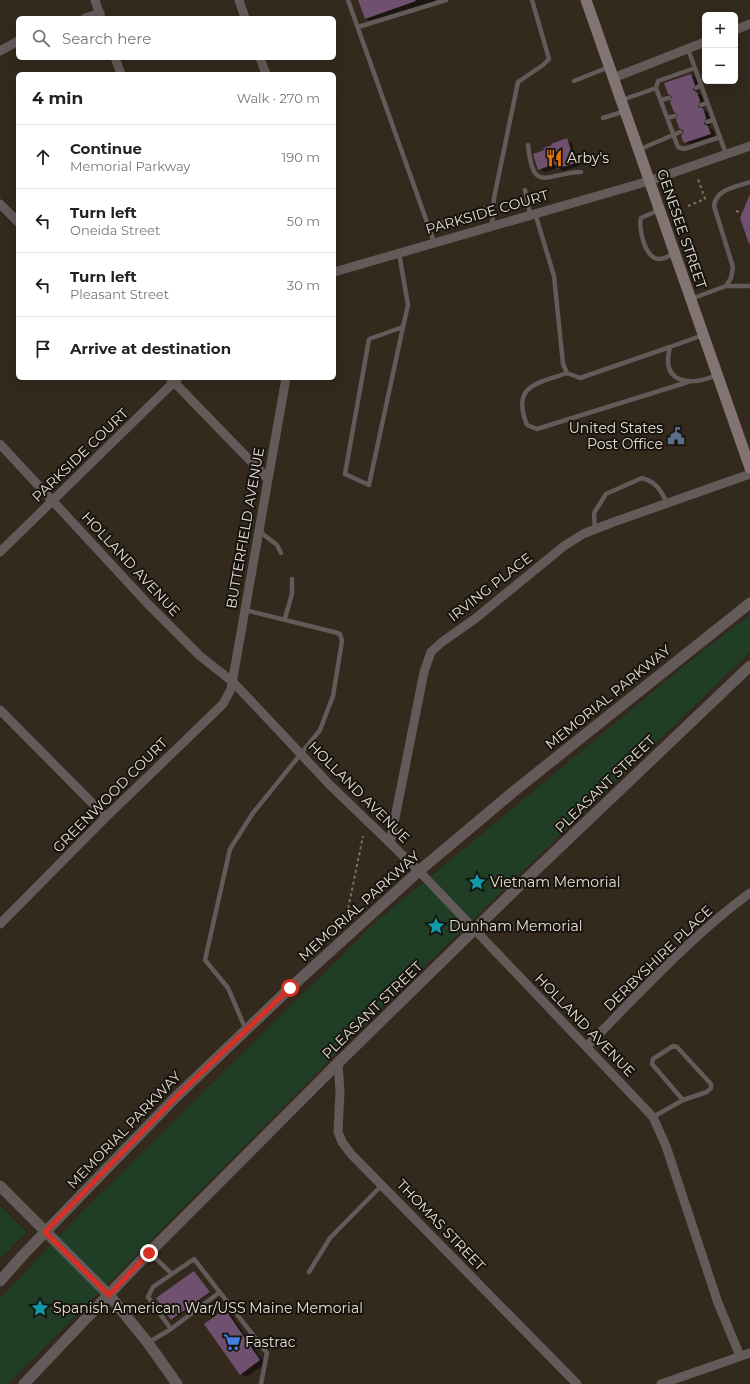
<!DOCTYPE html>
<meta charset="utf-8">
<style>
body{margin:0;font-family:Montserrat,sans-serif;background:#f6f6f6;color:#222}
.controls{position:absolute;right:12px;top:12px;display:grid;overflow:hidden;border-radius:6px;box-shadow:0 4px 16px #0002}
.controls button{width:36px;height:36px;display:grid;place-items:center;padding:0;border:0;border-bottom:1px solid #e0e0e0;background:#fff;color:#222;font:20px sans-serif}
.stop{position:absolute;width:12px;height:12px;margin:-9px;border:3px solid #d93025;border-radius:50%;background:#fff}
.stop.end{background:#d93025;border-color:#fff;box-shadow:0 1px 4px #0008}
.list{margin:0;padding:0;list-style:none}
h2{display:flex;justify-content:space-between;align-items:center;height:52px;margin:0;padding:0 16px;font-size:17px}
h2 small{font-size:13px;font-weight:400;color:#767676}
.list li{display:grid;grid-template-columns:26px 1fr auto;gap:12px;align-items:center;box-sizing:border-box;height:64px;padding:0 16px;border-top:1px solid #e0e0e0}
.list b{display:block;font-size:15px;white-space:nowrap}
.list p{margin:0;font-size:13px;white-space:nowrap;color:#767676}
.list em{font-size:13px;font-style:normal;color:#767676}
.icon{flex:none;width:22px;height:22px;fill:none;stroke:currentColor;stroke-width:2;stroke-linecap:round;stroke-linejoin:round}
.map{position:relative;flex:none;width:750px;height:1384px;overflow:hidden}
.search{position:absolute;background:#fff;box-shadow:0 4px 16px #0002;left:16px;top:16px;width:320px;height:44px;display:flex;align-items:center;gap:10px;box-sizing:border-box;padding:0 14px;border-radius:6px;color:#767676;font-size:15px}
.panel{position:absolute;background:#fff;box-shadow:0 4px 16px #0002;left:16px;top:72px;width:320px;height:308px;border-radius:6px}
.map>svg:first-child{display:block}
.green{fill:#1f3e25}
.shadow{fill:#0007}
.building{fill:#70506f}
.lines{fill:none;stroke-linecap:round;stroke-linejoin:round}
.path{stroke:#7b7368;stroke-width:2;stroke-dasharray:3 3;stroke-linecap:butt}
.service{stroke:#635a59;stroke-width:4.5}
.minor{stroke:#635a59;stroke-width:9}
.tertiary{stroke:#635a59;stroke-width:11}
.secondary{stroke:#827472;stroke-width:11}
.route{stroke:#d93025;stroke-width:5}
.labels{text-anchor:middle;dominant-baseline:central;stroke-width:4;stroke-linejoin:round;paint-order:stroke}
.poi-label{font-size:14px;fill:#e5ded6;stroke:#17130d;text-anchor:start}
.street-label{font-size:14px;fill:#e5ded6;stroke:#17130d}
</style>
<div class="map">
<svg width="750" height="1384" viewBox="0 0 750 1384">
<rect width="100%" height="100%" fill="#33291d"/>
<path class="green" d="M750,615V652L376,1013L8,1384H0V1299L84,1210L377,921L691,660Z
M0,1205L26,1232L0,1259Z"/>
<path class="shadow" d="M359,0H437L373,23L366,19Z
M691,75L696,78L699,88L698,93L702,96L705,105L703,110L708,113L711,122L709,127L713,130L716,137L690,145L685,142Z
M566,140L572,143L579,166L563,171L558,168L545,172L539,169Z
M195,1272L210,1293L173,1320L172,1319Z
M225,1310L230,1313L265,1364L246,1377L241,1374Z"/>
<path class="building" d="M358,0H415L416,1L365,19Z
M691,74L695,85L693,90L697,92L700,101L698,107L703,108L706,118L704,124L708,126L711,134L684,143L681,136L684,131L679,128L676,120L678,115L674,112L670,102L672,97L668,94L664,83Z
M567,138L575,163L557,169L555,164L538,170L533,154L544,150L543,148L552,145L551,144Z
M750,194V244H749L740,218Z
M194,1271L210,1292L171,1320L156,1298Z
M225,1309L260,1360L240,1375L204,1324Z"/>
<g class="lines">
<path class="path" d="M688,206L705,199L698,179
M736,211L742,213
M347,914L363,836"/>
<path class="service" d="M348,0L434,242
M358,27L446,0
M688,49L726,154
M574,81L609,67
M656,88L678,147L684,149L720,137
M696,88L701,85
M622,100L656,88L658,81L695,68
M661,100L669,98
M701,105L707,103
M603,118L625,111
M667,118L675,116
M707,122L713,120
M528,145C533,195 546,173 581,172
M638,150L680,132
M525,190L530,214
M659,210L641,218C638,228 645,260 660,259C664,259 670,255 674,253
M535,213L554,276L563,364L567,373L580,378L670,347
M492,225L494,198L518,82L543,65L549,59L532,0
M428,227L494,206
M399,253L408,305L403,327L369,485L345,474L369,339L403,327
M726,286H750
M691,299L726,286L731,278L733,267L714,206C716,189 736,187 750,182
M703,335L670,347C660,385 691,386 717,375
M567,373C537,384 511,385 527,425L537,429L688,382
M595,529L594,513L606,494L642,478C656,482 661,490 667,503
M259,531L277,545L281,553
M245,610L334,632L340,634L342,641L333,696L320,730L253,813L230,849L205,960L228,988L246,1030
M285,618L292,594V579
M653,1117L683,1100L707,1092L711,1088V1084L677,1047L673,1046L653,1059L652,1064L683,1100
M150,1253L172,1274
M309,1272L330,1238L382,1185
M220,1292L171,1329L148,1297L153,1287L194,1259L267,1353L261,1384
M149,1342L171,1329"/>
<path class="minor" d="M95,0L101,18
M239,0L245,18
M85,18L100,13
M735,30L750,24
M0,51L18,41
M115,58L121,74
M260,58L266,74
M613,78L705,42
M0,204L18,222
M334,272L649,181L750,146
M170,378L268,479
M0,444L147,603L200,656L233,682L330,785L419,871L653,1117L666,1146L718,1303L740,1356
M0,552L178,378
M0,710L106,817
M390,843L424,672L431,652L442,642L476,618L564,546L583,534L611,523L750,474
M0,924L106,817L223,704L231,689L286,378
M587,1046C639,994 690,937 750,893
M338,1063L340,1092L338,1132L342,1142L351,1154L577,1384
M661,1384L750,1353"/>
<path class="tertiary" d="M0,1186L109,1295L148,1343L177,1384
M0,1281L23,1255L177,1096L290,988L419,871L513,792L750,603
M24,1384L131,1271L338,1063L519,886L750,666"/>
<path class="secondary" d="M586,0L750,468"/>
</g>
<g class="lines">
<path class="route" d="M149,1253L109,1295L45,1232L177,1096L290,988"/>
</g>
<defs>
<g id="restaurant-bare" transform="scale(1.38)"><path d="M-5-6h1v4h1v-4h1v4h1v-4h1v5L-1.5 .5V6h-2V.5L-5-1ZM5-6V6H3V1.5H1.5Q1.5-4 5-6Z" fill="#e8710a" stroke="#17130d" stroke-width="2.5" paint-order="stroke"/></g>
<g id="civic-bare" transform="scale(1.38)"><path d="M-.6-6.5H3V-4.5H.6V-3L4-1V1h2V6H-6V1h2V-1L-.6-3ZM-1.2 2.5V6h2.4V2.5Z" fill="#5c6f8a" stroke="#17130d" stroke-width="2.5" paint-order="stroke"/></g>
<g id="sight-bare" transform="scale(1.38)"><path d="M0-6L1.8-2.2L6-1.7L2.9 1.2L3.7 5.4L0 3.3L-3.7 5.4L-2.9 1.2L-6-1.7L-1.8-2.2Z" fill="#0f9aa8" stroke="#17130d" stroke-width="2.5" paint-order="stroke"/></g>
<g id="supermarket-bare" transform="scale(1.38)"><path d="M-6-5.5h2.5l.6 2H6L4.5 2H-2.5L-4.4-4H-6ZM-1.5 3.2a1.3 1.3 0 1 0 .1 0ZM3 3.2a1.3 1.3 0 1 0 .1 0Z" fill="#3f7fe0" stroke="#17130d" stroke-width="2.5" paint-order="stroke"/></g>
</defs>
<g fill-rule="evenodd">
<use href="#restaurant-bare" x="554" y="158"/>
<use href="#civic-bare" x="676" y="436"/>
<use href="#sight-bare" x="477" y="882"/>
<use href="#sight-bare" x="436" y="926"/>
<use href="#sight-bare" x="40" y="1308"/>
<use href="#supermarket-bare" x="232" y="1342"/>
</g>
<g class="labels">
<g class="poi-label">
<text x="567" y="158">Arby's</text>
<text x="663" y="428" text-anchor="end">United States<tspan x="663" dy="16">Post Office</tspan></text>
<text x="490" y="882">Vietnam Memorial</text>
<text x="449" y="926">Dunham Memorial</text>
<text x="53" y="1308">Spanish American War/USS Maine Memorial</text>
<text x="245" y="1342">Fastrac</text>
</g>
<g class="street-label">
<text transform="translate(487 212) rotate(-16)">PARKSIDE COURT</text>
<text transform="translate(682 229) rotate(71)">GENESEE STREET</text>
<text transform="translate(80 455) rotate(-44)">PARKSIDE COURT</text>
<text transform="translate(245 528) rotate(-80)">BUTTERFIELD AVENUE</text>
<text transform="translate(131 564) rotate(47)">HOLLAND AVENUE</text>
<text transform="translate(490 587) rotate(-38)">IRVING PLACE</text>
<text transform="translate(608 697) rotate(-39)">MEMORIAL PARKWAY</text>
<text transform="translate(605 784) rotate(-44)">PLEASANT STREET</text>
<text transform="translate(359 792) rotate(45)">HOLLAND AVENUE</text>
<text transform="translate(110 795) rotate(-45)">GREENWOOD COURT</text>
<text transform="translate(359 906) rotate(-42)">MEMORIAL PARKWAY</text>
<text transform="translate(658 958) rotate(-44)">DERBYSHIRE PLACE</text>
<text transform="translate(372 1010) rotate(-44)">PLEASANT STREET</text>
<text transform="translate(585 1025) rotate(46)">HOLLAND AVENUE</text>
<text transform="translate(124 1130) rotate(-46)">MEMORIAL PARKWAY</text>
<text transform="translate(441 1225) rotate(46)">THOMAS STREET</text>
</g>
</g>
</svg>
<div class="controls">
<button>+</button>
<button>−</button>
</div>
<div class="stop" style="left:290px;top:988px"></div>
<div class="stop end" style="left:149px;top:1253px"></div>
<div class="search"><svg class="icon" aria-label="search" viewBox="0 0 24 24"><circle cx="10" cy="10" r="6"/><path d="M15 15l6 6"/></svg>Search here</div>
<section class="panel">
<h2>4 min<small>Walk · 270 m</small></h2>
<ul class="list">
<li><svg class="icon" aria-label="ahead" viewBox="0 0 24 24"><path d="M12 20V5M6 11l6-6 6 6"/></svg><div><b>Continue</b><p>Memorial Parkway</p></div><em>190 m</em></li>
<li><svg class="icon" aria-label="left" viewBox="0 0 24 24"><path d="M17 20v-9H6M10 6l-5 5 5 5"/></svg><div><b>Turn left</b><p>Oneida Street</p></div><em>50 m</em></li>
<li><svg class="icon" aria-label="left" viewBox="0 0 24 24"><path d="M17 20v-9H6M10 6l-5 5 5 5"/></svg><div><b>Turn left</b><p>Pleasant Street</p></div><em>30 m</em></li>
<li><svg class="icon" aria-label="arrive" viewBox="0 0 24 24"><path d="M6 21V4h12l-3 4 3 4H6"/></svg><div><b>Arrive at destination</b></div></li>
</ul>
</section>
</div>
